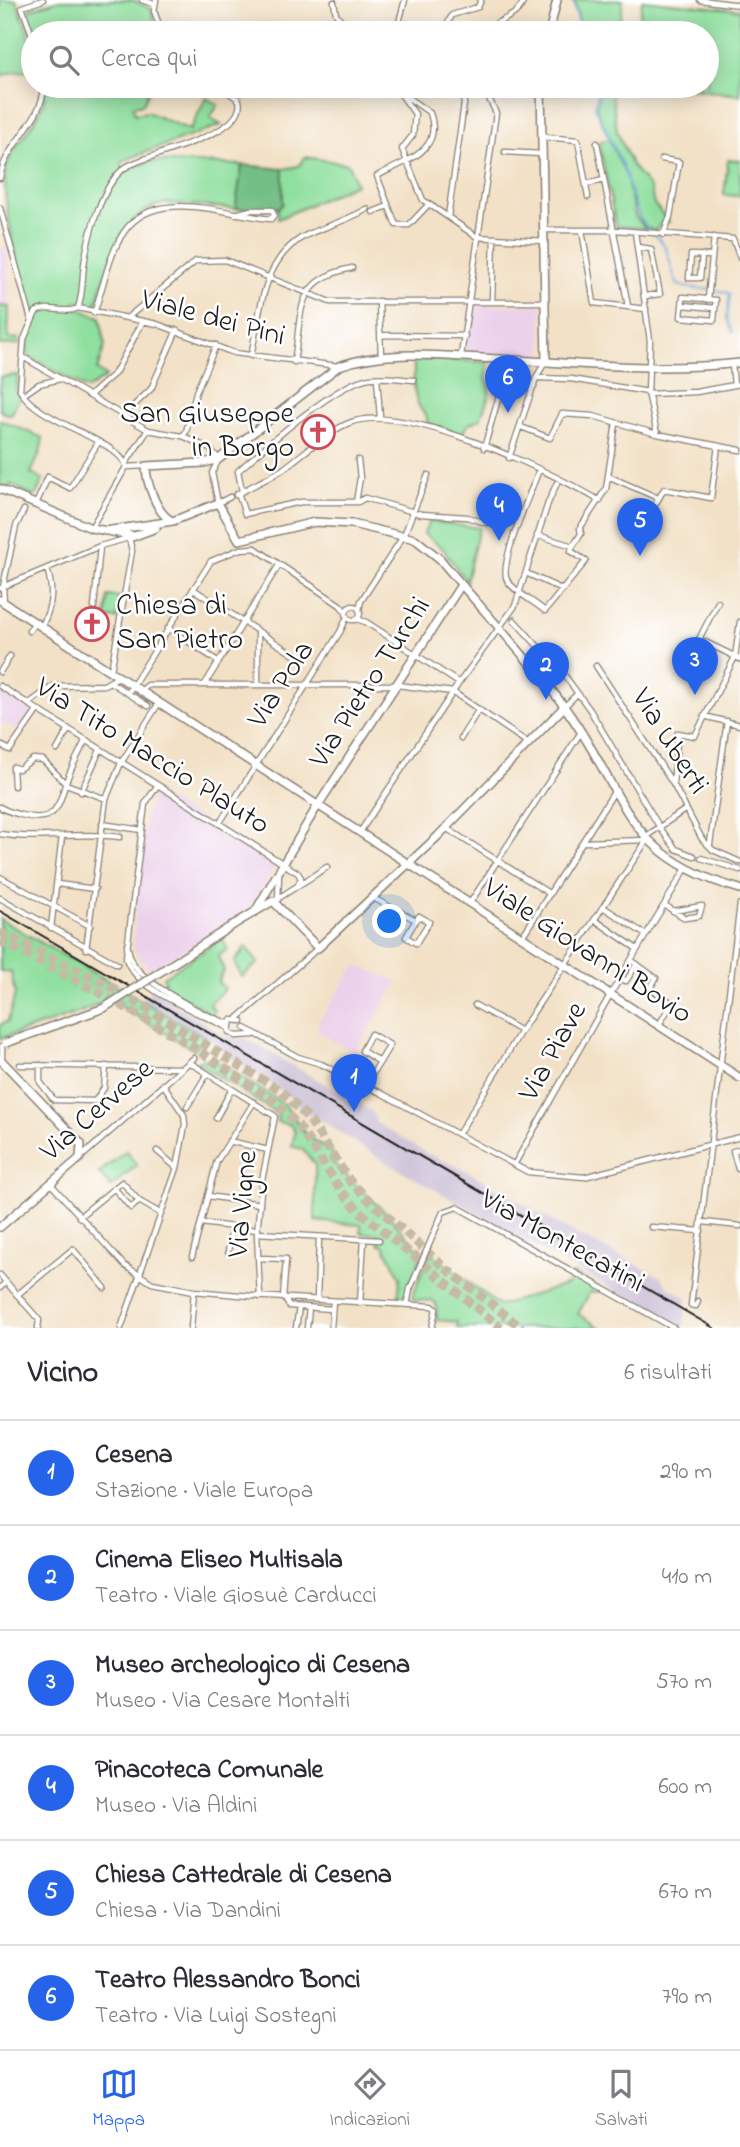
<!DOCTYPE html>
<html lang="it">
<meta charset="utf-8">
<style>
body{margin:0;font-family:"Indie Flower",sans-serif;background:#f2f2f3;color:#2b2b33}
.you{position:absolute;left:390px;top:922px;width:24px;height:24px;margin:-18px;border:5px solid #fff;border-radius:50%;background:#1a73e8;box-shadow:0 0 0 10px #1a73e833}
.badge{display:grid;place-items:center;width:46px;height:46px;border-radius:50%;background:#2563eb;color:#fff;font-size:23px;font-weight:700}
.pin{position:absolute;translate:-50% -58px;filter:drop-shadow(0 2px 4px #0008)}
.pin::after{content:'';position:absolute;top:37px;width:24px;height:21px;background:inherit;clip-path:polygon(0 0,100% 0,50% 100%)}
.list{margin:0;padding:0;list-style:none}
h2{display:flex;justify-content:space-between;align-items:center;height:91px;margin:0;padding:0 28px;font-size:30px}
h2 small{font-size:23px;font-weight:400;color:#7c7c81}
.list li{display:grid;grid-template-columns:46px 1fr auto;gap:21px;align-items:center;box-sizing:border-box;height:105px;padding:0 28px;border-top:2px solid #e1e1e2}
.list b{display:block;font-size:26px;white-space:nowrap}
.list p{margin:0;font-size:23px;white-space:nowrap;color:#7c7c81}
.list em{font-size:23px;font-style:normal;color:#7c7c81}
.icon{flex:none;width:38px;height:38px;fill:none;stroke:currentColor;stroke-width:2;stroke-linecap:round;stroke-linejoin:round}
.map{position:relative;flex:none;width:740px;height:1328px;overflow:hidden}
.search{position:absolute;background:#fff;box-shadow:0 4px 18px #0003;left:21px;right:21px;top:21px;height:77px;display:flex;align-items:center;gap:18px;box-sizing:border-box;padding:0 24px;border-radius:38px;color:#7c7c81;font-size:26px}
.sheet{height:721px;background:#fff}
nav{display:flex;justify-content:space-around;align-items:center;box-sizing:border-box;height:98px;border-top:2px solid #e1e1e2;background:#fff;font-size:19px;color:#7c7c81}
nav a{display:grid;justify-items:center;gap:4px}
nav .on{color:#2563eb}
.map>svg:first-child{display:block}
.built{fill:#ecd1ea}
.industrial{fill:#cbbfd5}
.green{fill:#8fdf9e;stroke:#567e5d;stroke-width:2}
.forest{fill:#73be85;stroke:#486d50;stroke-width:2}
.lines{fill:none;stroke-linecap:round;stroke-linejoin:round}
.stream{stroke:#65a1d6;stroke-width:2}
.highway-tunnel{stroke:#c7baa4;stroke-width:9;stroke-dasharray:9 4.5;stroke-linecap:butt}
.street-casing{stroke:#877e71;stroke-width:7}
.secondary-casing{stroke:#877e71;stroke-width:10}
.street{stroke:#fff;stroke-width:4.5}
.secondary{stroke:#fff;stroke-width:7}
.rail{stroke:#1c1c1c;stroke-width:2}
.secondary-bridge-casing{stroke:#877e71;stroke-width:10;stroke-linecap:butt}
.secondary-bridge{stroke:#fff;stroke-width:7}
.labels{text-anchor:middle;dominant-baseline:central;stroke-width:5;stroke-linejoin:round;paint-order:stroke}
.street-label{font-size:30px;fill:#1c1c1c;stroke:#fff}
.poi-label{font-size:30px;fill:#1c1c1c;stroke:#fff;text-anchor:end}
</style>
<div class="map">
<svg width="740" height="1328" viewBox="0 0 740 1328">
<rect width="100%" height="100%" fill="#fff"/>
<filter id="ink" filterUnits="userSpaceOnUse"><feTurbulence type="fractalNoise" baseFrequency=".0143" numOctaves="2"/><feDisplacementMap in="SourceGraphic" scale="14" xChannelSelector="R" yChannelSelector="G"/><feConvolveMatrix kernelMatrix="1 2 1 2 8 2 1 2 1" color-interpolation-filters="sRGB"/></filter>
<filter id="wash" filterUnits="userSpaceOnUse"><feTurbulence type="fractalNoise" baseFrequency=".00686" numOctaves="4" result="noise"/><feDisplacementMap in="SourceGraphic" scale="28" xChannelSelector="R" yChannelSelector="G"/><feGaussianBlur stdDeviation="1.57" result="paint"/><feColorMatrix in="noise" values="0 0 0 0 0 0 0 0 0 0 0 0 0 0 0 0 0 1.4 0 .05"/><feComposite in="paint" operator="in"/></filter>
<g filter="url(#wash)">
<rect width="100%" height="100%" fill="#f2e1c6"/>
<path class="built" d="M0,248H7L9,307L0,306Z
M542,305V360L464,355L471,306Z
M0,691L34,713L19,730L0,722Z
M158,794L277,864L250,908L150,972L134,949L135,915L146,812L152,798Z
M355,965L398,981L354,1053L317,1031L320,1027L317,1025Z"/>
<path class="industrial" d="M152,990L223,1035L245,1038L373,1112L376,1123L426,1153L469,1172L568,1230L661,1277L668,1287L687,1298L684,1326L679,1327L381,1159L313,1115L310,1116L281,1090L225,1054L216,1043L140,1000Z"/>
<path class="green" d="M0,0H16L33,46V72L18,71L0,76Z
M59,0H133L151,9L158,33H33L25,11Z
M574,0H623L619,33H582Z
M642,0L740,10V95L666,86H707V33H638Z
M45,86H151L143,104L133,106L135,114L147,112L190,130L206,98L218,105L210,118L221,125L122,161V167L127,170L150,161L242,165L236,205L239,209L167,203C117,211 110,266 95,307L77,301L73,307L100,317L105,345L97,370L106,377L87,389L28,356L27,341L36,318L32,315C22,277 0,204 6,167C16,139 47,118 45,86Z
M600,86H611L617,131L631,164L650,188L654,204L669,222H662L655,231C636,226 635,200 628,185L635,216L646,229L616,226L599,142L609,139L627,178L596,108Z
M305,157L348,164L356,184L278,219V208L283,204V169L299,166Z
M728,160L740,161V196L724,195Z
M0,306L9,307L8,338L19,339V344L0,345Z
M414,359L488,362L486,379L489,384V396L480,419L467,425L462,435L427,423V417C411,401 414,380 414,359Z
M18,375L16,391L20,397L11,415L0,411V377Z
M0,420L43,438L40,453L31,473L43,479L35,497L11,484L9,488L0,485Z
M429,521L479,528L466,581L443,549L424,534Z
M108,596L119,597L117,619L106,618Z
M0,919L207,1038L194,1050L108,999L81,1012L0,1039V1025L8,1021L15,994L11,972L0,971Z
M222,939L228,949L218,956L224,970L218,982L225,989L209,1004L215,1011L212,1015L162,984L165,981L163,977Z
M246,947L258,963L242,977L234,962Z
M204,1059L220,1063L285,1105L307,1136L333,1153L330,1160L390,1217L417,1248L420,1247L422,1254L404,1299L398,1301L400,1277L384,1245L379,1244V1234L361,1233V1225L315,1221V1164L302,1149L292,1146L295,1132L291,1125L277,1122L278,1114L196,1062Z
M126,1151L137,1165L111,1187L99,1173Z
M430,1252L499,1306L569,1284L573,1274L600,1288L599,1292H590L578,1314L601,1328H457V1322L437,1320L436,1304L432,1301L415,1300L412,1297Z"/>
<path class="forest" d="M242,165L283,169V204L278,208L239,209L236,205Z"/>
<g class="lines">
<path class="stream" d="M573,0L581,33
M599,86L595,108L623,167L638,215L650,231
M655,235C671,247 669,269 678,285C696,292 714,286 730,294L727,318L733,332"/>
</g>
</g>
<g filter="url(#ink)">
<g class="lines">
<path class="highway-tunnel" d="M0,932L108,985L281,1091L309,1119L350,1181L369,1200L444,1267L522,1328
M0,941L102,994L190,1045L275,1102L298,1125L342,1192L359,1211L501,1328"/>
<g class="street-casing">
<path id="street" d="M142,0L154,4
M156,0L154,11L162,33
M700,0L740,5
M334,2L336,14L352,33
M396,30L419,33
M396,33L405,0
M443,33L452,15L478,7L481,0
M485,33C496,18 517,20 524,0
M33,38L22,7L43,0
M395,86L415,114L413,135L402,149L423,200L477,237L544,241
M407,97L430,113C444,152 404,161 377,176L396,225H409L428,205
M543,137L578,140L588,197
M597,143L628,306
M505,152L541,154
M662,159L679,162L670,217L663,235
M0,178C5,143 43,122 44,86
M586,184L604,180
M0,208L31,319
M373,212L388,206
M448,217L464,104L463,96L457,86
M545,230H615L733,239L740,258
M582,230L594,303L646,309
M635,232L650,341L648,392L657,434
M638,247L651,249L660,294L645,296
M702,255L700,278H689L691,255L712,256
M683,297L716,300L714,320L681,317Z
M708,300L714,237
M379,301L381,357
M492,302L494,238
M683,305L715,308
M78,308C83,295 82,279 84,265C88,237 101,184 126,167C150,152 248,136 239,100L220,86
M78,308L157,324L234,353L338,366
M78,308C65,315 49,304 36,312L24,339L20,390C35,421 122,441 126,467
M94,313C103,288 109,254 124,232C155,186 226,215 271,219L274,215L272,210H251L235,214
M127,318L196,261L225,260L330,302H545
M381,335L465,336
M251,356C261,310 262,254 311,233C330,225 348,220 367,209
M461,356L496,113L483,86
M23,357L148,430L182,436L186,432L196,392L216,345
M294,362C303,311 293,280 352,268
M732,364L734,385
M377,378L380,417
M538,378L571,379L648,392
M648,394L696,392L740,384
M23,395L39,384L60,379
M90,395L115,373L143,321
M124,415L151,389L177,330
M521,427L550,438L562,414L593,416L657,434L740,450
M183,436L210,449L219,459L212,473L218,503L230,497
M484,448L503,382L524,389L534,386
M509,458L536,378L545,362
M126,463L148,430
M126,467L146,466
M608,476L658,498
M242,491L238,471C264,448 337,382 370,378C384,376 400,379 414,380
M238,493L245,514L301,502H358L365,498L421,514L467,517L486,523
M236,495C251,486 268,479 283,469C304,454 325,433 349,423C403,401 551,471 600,501
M356,502L360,478L358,460
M36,504L48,477L70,488L98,443
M91,528L126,467
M642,528L664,489L711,498L718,446
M537,535L573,546L571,551L586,561L545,611C535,602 513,591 507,580C498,564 532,489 539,470
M573,546L581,534L580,528L606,489L616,423
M255,548L340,605L346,612
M526,573L561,589
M0,588L100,546L129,538L132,551L111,671
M193,589L296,656
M718,602L699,639L740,659
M4,603L3,587L16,526L24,510
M346 613a7 7 0 1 1 14 0a7 7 0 1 1-14 0Z
M94,607L100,547
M359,610L361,601L404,535L428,475
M356,619L366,622L459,683
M514,620L565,676L590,710L660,828L676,849L694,856
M42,626C52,606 54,590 47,569
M168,628L219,662
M29,631L35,622
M596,666L673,784L702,839L713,850L740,862
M0,672L10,656
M110,682L148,706
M205,684L279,565
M258,685V633
M0,686L298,873L301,878L298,885
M141,691L148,685H397L453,692L528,743
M128,693L211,561L240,549L255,548
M28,704L53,686L104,685L118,677
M564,707L577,694
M704,716L740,725
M461,738L479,709
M0,745L10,750L37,711
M57,750L68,730
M673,784L678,733L695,736L735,657L740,622
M14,786L13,767L19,769L33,759L43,760L66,784L106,799
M157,786L145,804L126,958C135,991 199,1012 228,1028
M81,792L100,750
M0,807C6,811 14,813 21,815C54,824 58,809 66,782C71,768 79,754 85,741
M102,824L142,830
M219,824L340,632L347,617
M446,828L550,894
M360,832L459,683L515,606L548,503L557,483
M0,834C40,841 80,831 120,837
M645,837L686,809
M585,842L646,840
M710,844L727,721
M701,858L740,870
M0,877L90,926
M57,884L95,889
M0,898L117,964
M373,898L416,920L419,916L429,922L416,943L406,937L416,920
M278,900L279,874
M274,901L327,867
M470,903L581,732
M666,906L685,918L699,916L702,906L673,911
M603,907L646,935
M595,920L637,949
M51,928L62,836
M522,937L614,792
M127,944C129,954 131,962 138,970C155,988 204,1016 228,1023
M86,949L106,799L121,763L159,703
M631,960L656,978L650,988L672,1003L660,1023
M620,978L626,981L637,964
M475,1005L521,1031
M238,1018L318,948
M242,1021L231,1020L229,1032L236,1036L254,1035
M245,1028L298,1057L321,1064L381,1093L528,1172L584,1177L740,1137
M2,1060V1046
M189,1062L275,1116L262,1180L257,1233L260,1297
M20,1065L181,1068
M40,1065V1082L54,1100L95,1101L104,1088L106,1066
M364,1088L390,1045L371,1034L362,1051L380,1062
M187,1107L207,1074
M216,1118L232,1089
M459,1133L521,1031L647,840
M229,1141L268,1150
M157,1151L177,1168
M80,1158L194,1058
M514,1165L610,995L685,870
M738,1169L733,1151L740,1149
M50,1183L124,1265L152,1283L194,1291L251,1296L432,1306L436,1309L432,1328
M114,1188L131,1208L139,1201
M208,1196L260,1204
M79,1217L122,1182L139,1201L160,1213
M703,1222L740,1226
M201,1223L258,1230
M651,1227L701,1231
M257,1233L379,1240
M228,1252L232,1227
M192,1257L217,1161L254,1102
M259,1258L286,1259L283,1298
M0,1275L39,1320L38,1328
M0,1288L6,1282
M17,1295L73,1249L105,1288
M285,1299L289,1306L332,1309
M317,1300L319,1238
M698,1301L696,1306L691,1305L740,904
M360,1303L364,1240
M407,1305L410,1289L443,1212L457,1207L674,1328
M121,1328L177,1168L185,1125L184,1115L163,1084
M191,1328L194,1291
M296,1328L299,1307
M307,1328L309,1308
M331,1328L333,1301"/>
</g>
<g class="secondary-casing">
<path id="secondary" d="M549,33L557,0
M541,86L546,362
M0,489L91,528L134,536
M173,521C157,516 146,481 146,466L204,463L219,459L339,366C389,348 447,357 499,359C579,364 660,372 740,363
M105,531L173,521L218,503L239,540L315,522L352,524L415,539L440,559C480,608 525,654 563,705C628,792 619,855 740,889
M132,537L156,528
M0,600L740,1078
M256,910L315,810L461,585
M233,925L273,901L318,948L437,837L564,707
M0,1059L81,1144L80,1158L0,1227"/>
</g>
<use href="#street" class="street"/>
<use href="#secondary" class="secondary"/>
<path class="rail" d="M0,911L714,1328"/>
<g class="secondary-bridge-casing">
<path id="secondary-bridge" d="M6,1043L104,1008L233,925"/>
</g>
<use href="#secondary-bridge" class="secondary-bridge"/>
</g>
</g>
<defs>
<g id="church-ring" transform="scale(1.75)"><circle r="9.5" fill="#fff" stroke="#d1495b" stroke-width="1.5"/><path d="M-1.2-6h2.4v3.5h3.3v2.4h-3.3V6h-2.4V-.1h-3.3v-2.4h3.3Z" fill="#d1495b"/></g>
</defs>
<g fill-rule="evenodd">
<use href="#church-ring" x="318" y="432"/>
<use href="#church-ring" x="92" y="624"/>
</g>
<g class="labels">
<g class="street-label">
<text transform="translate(213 319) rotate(15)">Viale dei Pini</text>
<text transform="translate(371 683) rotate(-57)">Via Pietro Turchi</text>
<text transform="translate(282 685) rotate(-57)">Via Pola</text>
<text transform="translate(669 742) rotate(58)">Via Uberti</text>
<text transform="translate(152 757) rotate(32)">Via Tito Maccio Plauto</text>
<text transform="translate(587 952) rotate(33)">Viale Giovanni Bovio</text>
<text transform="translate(554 1052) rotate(-61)">Via Piave</text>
<text transform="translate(98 1111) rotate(-41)">Via Cervese</text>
<text transform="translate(244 1204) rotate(-85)">Via Vigne</text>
<text transform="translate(562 1242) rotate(29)">Via Montecatini</text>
</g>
<g class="poi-label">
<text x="294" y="415">San Giuseppe<tspan x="294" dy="34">in Borgo</tspan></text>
<text x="116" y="607" text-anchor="start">Chiesa di<tspan x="116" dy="34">San Pietro</tspan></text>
</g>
</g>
</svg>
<div class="you"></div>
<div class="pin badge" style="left:354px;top:1112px">1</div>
<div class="pin badge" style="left:546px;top:700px">2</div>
<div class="pin badge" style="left:695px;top:695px">3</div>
<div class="pin badge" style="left:499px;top:541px">4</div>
<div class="pin badge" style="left:640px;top:556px">5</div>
<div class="pin badge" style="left:508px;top:413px">6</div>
<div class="search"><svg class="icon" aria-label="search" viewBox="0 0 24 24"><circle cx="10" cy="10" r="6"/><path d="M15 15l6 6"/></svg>Cerca qui</div>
</div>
<section class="sheet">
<h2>Vicino<small>6 risultati</small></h2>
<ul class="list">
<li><span class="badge">1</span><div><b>Cesena</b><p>Stazione · Viale Europa</p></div><em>290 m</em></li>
<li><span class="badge">2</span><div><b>Cinema Eliseo Multisala</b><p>Teatro · Viale Giosuè Carducci</p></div><em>410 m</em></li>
<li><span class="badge">3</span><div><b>Museo archeologico di Cesena</b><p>Museo · Via Cesare Montalti</p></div><em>570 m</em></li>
<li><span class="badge">4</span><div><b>Pinacoteca Comunale</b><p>Museo · Via Aldini</p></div><em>600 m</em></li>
<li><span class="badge">5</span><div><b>Chiesa Cattedrale di Cesena</b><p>Chiesa · Via Dandini</p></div><em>670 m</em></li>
<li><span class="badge">6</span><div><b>Teatro Alessandro Bonci</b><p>Teatro · Via Luigi Sostegni</p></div><em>790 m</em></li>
</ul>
</section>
<nav>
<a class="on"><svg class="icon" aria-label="map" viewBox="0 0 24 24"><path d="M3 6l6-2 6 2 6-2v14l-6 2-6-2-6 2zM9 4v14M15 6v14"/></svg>Mappa</a>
<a><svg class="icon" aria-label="directions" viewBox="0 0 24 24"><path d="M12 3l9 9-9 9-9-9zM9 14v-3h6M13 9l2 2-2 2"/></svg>Indicazioni</a>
<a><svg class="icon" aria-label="saved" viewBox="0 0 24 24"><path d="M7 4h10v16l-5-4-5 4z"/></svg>Salvati</a>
</nav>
